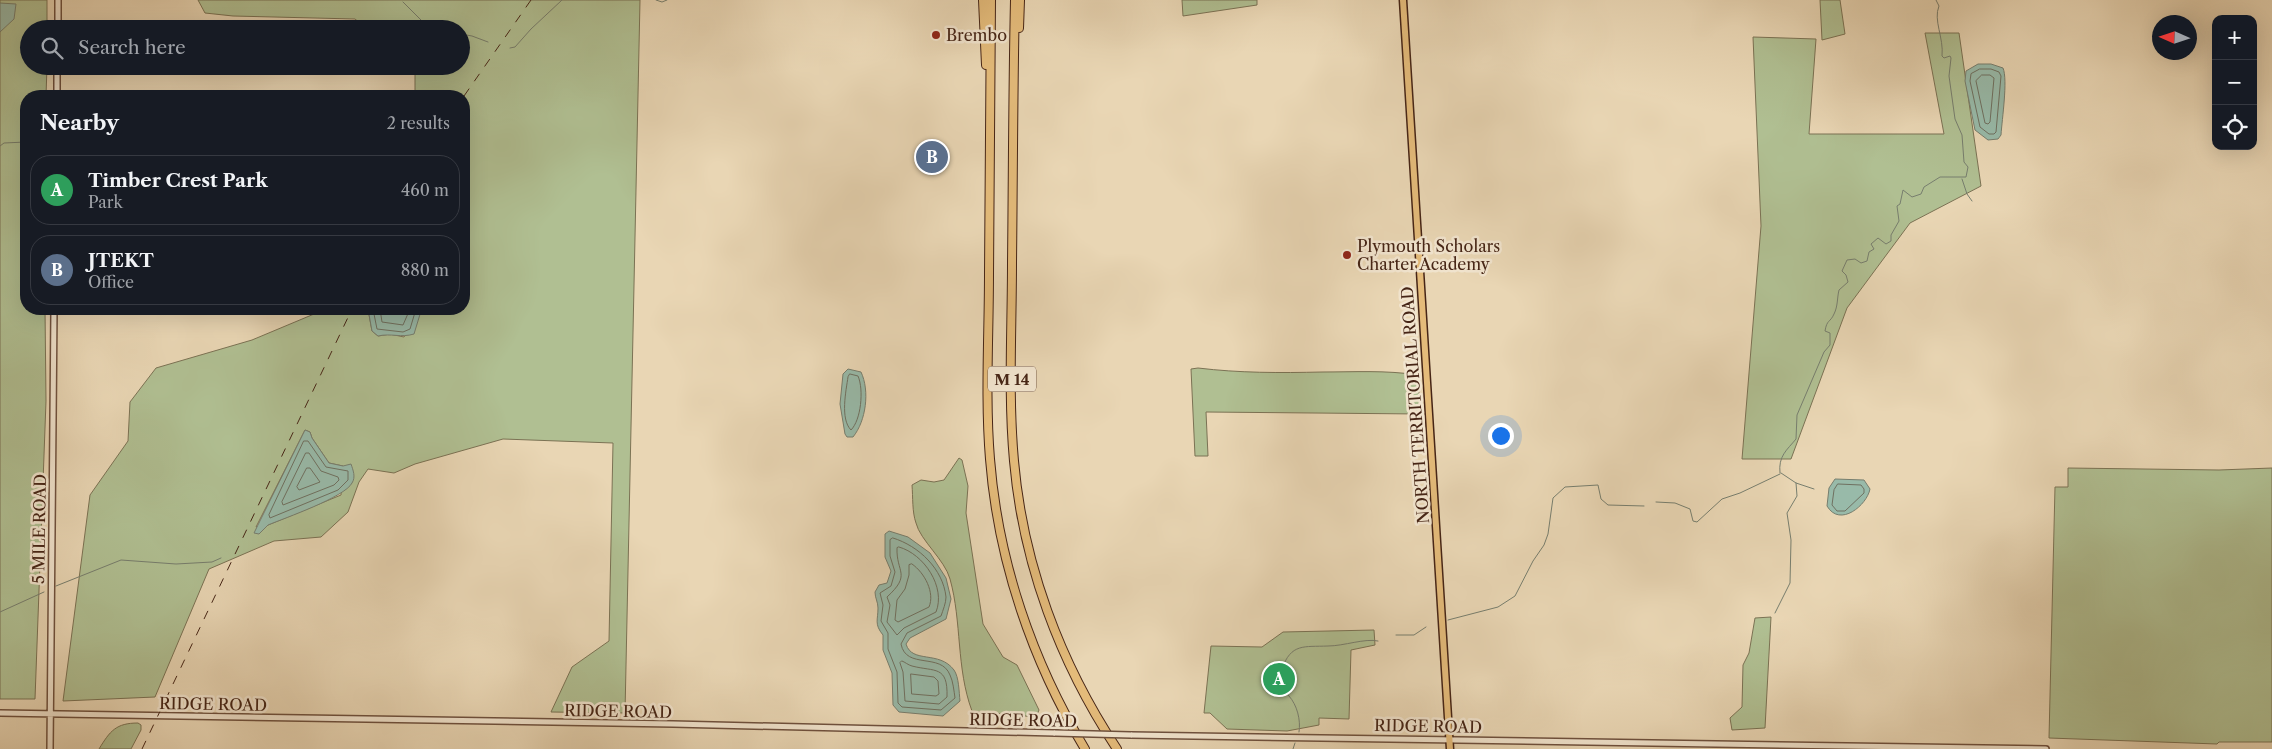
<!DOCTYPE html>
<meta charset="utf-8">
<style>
body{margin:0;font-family:"Libre Caslon Text",serif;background:#242831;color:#f1f3f6}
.controls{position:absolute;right:15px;top:15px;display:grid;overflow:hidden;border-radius:10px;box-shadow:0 5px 20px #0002}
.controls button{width:45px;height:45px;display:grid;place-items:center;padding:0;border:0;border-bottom:1px solid #363941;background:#171b24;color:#f1f3f6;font:25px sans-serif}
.compass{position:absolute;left:2152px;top:15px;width:45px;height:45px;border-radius:50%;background:#171b24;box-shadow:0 5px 20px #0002;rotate:273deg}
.you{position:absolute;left:1500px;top:435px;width:18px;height:18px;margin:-12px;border:4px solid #fff;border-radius:50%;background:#1a73e8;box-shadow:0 0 0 8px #1a73e833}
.badge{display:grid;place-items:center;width:32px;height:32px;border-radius:50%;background:#c59692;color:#fff;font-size:16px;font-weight:700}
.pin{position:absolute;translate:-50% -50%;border:2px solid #fff;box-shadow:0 1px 5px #0006}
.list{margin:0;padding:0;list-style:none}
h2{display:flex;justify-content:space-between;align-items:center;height:65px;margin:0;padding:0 20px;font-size:21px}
h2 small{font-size:16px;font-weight:400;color:#9ea1a6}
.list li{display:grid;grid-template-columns:32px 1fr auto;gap:15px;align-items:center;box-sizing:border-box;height:70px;margin:0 10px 10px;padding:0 10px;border:1px solid #363941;border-radius:20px}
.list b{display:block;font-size:19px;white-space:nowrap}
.list p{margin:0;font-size:16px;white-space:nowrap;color:#9ea1a6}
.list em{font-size:16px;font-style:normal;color:#9ea1a6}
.icon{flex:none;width:28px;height:28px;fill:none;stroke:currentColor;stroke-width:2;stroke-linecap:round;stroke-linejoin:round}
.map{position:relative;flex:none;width:2272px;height:749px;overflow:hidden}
.search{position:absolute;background:#171b24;box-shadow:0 5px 20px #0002;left:20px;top:20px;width:450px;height:55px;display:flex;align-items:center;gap:12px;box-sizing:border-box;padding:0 18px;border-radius:28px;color:#9ea1a6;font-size:19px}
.panel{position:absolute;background:#171b24;box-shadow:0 5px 20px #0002;left:20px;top:90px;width:450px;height:225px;border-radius:20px}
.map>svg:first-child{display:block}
.green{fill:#b0bf92;stroke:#7b7254;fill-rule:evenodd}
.water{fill:#98baa9;stroke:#777e6e}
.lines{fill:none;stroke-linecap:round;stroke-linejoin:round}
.shore{stroke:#6f7060;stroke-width:1}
.stream{stroke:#777e6e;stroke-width:1}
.minor-casing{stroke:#6f513e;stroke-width:8}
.major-casing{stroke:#462516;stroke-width:9}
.highway-casing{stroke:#462516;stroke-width:10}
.minor{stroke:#f1e4ce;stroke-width:5}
.major{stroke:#e4bb7a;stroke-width:6}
.highway{stroke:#e4bb7a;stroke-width:8}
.rail{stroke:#462516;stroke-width:1;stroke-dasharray:9 9;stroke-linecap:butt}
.minor-bridge-casing{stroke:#6f513e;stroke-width:8;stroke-linecap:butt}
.minor-bridge{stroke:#f1e4ce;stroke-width:5}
.poi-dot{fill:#8f2418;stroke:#f1e4ce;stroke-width:2}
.labels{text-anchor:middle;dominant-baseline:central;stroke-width:5;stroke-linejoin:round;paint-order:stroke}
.shield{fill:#f1e4ce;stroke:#795e4d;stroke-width:1}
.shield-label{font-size:15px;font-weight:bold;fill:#462516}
.poi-label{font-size:16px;fill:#462516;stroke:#f1e4ce;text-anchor:start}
.street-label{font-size:16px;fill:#462516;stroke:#f1e4ce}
</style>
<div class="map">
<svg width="2272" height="749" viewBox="0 0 2272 749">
<rect width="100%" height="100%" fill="#e9d6b4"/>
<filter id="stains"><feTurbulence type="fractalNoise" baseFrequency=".004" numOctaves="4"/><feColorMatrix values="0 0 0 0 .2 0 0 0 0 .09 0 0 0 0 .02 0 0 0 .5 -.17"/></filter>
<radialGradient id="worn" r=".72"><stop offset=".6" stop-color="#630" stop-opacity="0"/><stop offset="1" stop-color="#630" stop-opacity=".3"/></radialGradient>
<path class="green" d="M0,0H47V29H29V66H47L46,96H26V309H45L46,401L35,699H0Z
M198,0H640L625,713L551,712L572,667L609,641L613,443L503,439L415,464L394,473L368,469L359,482L348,512L321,537L274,541L209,569L155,697L63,701L90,495L128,441L130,402L156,368L252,340L326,309H368L372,331L378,336L390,334L404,337L421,311V309H464V96H415V66H461V29H367L355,19L233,16L205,13ZM305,430L310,432L312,438L329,463L343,466L341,495L268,525L256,527Z
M1182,0H1257V5L1183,16Z
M1820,0H1840L1845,34L1822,40Z
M1925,33H1959L1981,186L1910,223L1847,308L1791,459H1742L1761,226L1753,37L1816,39L1809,134H1944Z
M1198,368C1239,373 1280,373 1322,372C1354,372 1386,370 1418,375L1420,414L1206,412L1208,456H1195L1191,369Z
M959,458L962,460L968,486L966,513L983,624L1003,657L1017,665L1039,710L1036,717L972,711C956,668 962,622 950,579C945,560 920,540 916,523C912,512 913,497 912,485L921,480L934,482L944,480Z
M2068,468L2219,470L2272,468V742H2219L2217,744L2049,738L2055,487H2068Z
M1771,617L1765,728L1732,730L1730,718L1742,707L1743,665L1749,653L1755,618Z
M1374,630L1375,645L1351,650L1349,719L1319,718V725L1287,731L1227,729L1210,713H1204L1211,646L1262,647L1283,632Z
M138,723L141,725V730L131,749H99C110,731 116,723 138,723Z"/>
<path class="water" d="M0,3L16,4L14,19L0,32Z
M1978,64H1991L2003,68C2008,80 2002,119 2001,135L1998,139L1988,140L1975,130L1965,81L1966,71Z
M368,309H421V311L414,334C401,338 391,333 378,336L372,331Z
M848,369L861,372C870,391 866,421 853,437H847L845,434L840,404L843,374Z
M305,430L310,432L312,438L329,463L343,466L351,464C353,470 356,477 352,483C345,497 285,518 268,525L259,534L254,533Z
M1835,479L1864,480L1870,489C1867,505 1840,528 1827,506L1829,488Z
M889,531L908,537L930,553L946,578L951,599L946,619L910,638L906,644C912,664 939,650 954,670C959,677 959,692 960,701L943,716L899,712L893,705L892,673L883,650V635C874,624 878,620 878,608C878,602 875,598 875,592L879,585L887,583L891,571L885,557V534Z"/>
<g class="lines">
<path class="shore" d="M1980,69H1991L1999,72L2001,76L1996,132L1994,134H1989L1980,127L1970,81L1971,74Z
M1982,75H1990L1994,78L1990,122L1988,124L1985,123L1976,81Z
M373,309L377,329L403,332L410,329L416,309
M380,309L382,322L403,325L410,309
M850,374L858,376C864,390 861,420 851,430C840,419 846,391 848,377Z
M304,441H308L326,467L348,471V480L338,490L270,518L269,515Z
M306,453H309L321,471L338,477L339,480L334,485L283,505L282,502Z
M307,468H310L320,482L299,490L297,487Z
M1838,484L1861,485L1864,489V493L1845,511H1837L1832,505L1834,490Z
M893,538C919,546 943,569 946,597C946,603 943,610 941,616L907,633L901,644C906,670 941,652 950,675C953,681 954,691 955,698L941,710L902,707L898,703L897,672L888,649V633L881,621L883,605L880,593L891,586L895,572L890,556V540Z
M899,547C924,554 946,587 936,612L904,628L897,635L887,622L890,605L887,597C912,574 896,573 897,548Z
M912,564C925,573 935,593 929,607L898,622L895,620L897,600L905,589L909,575V565Z
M902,661C905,662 908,665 912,666C935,672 948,665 947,697L939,704L905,701L903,672L900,663Z
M911,674L934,677L938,681L939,694L936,696L912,694Z"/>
<path class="stream" d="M656,0L662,2L667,0
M403,2L422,21L438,29
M461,34L472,36L488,42
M510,48L515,47L531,29L562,0
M47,96V94
M0,146L4,143L26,142
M1962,179L1967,194L1972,201
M1780,473C1778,456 1787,450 1796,439L1797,415L1824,352L1830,345V333L1825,331C1827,319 1830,323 1834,314C1838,306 1837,298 1839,290L1848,282L1846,275L1842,271L1847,260L1855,259L1861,263L1867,261L1869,252L1874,249L1871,244L1878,238L1886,244L1891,241V235L1899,221L1897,206L1900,204L1903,190L1912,197L1921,194L1924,187L1940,177H1966L1968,167L1964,162L1962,135L1955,119L1949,76L1951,58L1950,56L1944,58L1942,56C1944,38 1933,20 1939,6L1936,0
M1781,473L1796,483L1814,489
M1656,502L1675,503L1690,509L1693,521L1697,522L1722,499L1740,493L1780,474
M56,586L121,560L176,564L212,562L221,558
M0,612L44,592
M1775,613L1790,583L1791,540L1787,513L1797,496L1796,483
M1448,620L1498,607L1515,596L1533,561L1544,545L1548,534L1553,498L1565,487L1598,485L1601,499L1608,505L1644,506
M1396,635H1414L1426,627
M1299,732C1301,720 1297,705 1289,696C1287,693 1283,691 1281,687C1278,682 1280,674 1282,669C1291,643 1304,647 1328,646C1344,646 1365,638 1378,641
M1293,749L1295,743"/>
<g class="minor-casing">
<path id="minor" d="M58,29V0
M57,96V66
M0,713L673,724L1055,733
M1131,735L2046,749
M50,749L54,309"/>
</g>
<g class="major-casing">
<path id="major" d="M1403,0L1450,749"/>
</g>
<g class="highway-casing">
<path id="highway" d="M983,0L986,65
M991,0C990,91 989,182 989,274C989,335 985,398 990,459C998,561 1032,661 1085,749
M1015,0C1013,88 1013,176 1012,263C1012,329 1008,395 1014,461C1023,564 1060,663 1117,749
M1019,28L1020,0"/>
</g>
<use href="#minor" class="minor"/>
<use href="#major" class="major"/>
<use href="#highway" class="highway"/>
<path class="rail" d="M464,96L531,0
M142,749L352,309"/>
<g class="minor-bridge-casing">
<path id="minor-bridge" d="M1055,733L1131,735"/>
</g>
<use href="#minor-bridge" class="minor-bridge"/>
</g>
<g class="poi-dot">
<circle cx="936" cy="35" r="5"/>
<circle cx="1347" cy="255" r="5"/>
</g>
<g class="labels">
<rect class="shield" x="988" y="366.5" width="48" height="25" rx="4"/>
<g class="shield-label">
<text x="1012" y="379">M 14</text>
</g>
<g class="poi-label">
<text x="946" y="35">Brembo</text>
<text x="1357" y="246">Plymouth Scholars<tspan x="1357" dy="18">Charter Academy</tspan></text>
</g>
<g class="street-label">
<text transform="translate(1415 405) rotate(-94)">NORTH TERRITORIAL ROAD</text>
<text transform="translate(39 529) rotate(-89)">5 MILE ROAD</text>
<text transform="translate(213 704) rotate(1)">RIDGE ROAD</text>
<text transform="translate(618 711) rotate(1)">RIDGE ROAD</text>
<text transform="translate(1023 720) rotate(1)">RIDGE ROAD</text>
<text transform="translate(1428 726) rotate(1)">RIDGE ROAD</text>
</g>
</g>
<rect width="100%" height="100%" filter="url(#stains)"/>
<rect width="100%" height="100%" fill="url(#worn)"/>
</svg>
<div class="controls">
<button>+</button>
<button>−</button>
<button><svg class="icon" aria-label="locate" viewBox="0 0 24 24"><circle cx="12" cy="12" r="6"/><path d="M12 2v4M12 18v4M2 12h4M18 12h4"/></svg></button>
</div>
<svg class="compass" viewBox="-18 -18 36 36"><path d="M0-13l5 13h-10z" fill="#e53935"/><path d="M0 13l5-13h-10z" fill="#9ea1a6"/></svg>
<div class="you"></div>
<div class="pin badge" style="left:1279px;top:679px;background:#2e9e5b">A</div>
<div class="pin badge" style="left:932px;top:157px;background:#5c6f8a">B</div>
<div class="search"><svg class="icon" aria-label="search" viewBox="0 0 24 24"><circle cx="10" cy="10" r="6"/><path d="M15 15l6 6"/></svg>Search here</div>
<section class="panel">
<h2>Nearby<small>2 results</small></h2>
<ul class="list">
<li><span class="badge" style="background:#2e9e5b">A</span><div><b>Timber Crest Park</b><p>Park</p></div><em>460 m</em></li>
<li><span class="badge" style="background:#5c6f8a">B</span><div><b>JTEKT</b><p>Office</p></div><em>880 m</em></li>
</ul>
</section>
</div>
